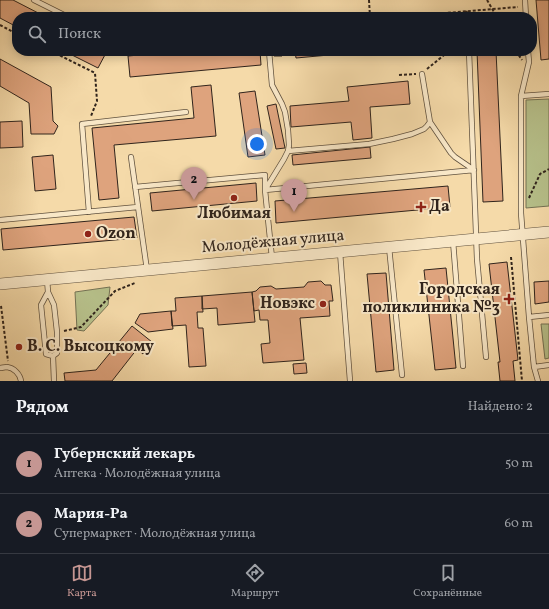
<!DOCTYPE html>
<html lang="ru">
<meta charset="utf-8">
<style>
body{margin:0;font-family:Vollkorn,serif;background:#242831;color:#f1f3f6}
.you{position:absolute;left:257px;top:144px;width:14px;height:14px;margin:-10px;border:3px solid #fff;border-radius:50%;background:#1a73e8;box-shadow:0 0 0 6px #1a73e833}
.badge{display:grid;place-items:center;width:26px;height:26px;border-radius:50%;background:#c59692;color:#111;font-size:13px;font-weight:700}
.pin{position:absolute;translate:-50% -33px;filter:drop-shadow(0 1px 2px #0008)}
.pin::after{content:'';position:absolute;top:21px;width:14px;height:12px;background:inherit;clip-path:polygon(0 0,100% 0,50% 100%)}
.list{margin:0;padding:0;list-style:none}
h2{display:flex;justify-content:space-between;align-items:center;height:52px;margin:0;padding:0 16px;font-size:17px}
h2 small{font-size:13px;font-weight:400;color:#9ea1a6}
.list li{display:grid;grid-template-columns:26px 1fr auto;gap:12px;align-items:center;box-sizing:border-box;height:60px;padding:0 16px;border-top:1px solid #363941}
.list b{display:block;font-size:15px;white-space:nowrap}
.list p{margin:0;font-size:13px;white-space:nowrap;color:#9ea1a6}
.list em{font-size:13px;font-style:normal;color:#9ea1a6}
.icon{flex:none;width:22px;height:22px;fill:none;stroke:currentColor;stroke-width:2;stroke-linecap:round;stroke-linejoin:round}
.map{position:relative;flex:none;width:549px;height:381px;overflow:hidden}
.search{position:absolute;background:#171b24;box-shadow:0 2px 10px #0003;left:12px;right:12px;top:12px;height:44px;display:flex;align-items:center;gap:10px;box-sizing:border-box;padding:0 14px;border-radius:16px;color:#9ea1a6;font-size:15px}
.sheet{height:172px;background:#171b24}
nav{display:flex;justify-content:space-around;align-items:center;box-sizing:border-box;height:56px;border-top:1px solid #363941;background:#171b24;font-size:11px;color:#9ea1a6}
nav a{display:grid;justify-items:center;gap:2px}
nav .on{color:#c59692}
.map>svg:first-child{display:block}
.green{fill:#b7c18b;stroke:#747254}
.building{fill:#dea37d;stroke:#30241c}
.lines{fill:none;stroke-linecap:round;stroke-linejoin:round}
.service-casing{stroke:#61523f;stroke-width:6}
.tertiary-casing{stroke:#61523f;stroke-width:12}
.path{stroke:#30241c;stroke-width:2;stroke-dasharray:3 2;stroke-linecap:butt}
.service{stroke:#f8e7c7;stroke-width:4.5}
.tertiary{stroke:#f8e7c7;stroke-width:11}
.poi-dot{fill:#8f2418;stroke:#f8e7c7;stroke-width:1.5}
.labels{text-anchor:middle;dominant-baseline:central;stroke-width:4;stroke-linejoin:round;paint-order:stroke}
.poi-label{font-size:16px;font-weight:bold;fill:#30241c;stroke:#f8e7c7;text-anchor:start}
.street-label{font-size:16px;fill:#30241c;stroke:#f8e7c7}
</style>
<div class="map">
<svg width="549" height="381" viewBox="0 0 549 381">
<rect width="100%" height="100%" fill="#f5daa9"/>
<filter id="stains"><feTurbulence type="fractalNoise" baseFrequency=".005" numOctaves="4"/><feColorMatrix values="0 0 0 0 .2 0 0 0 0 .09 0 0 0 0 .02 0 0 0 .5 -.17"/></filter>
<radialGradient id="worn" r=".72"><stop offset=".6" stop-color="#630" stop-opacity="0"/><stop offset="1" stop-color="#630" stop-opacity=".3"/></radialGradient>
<path class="green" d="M549,99V206L526,208V100Z
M110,287L108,305L84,331L77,330L75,292Z
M541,324H549V358L545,359Z"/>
<path class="building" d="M0,0H13L46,17H17V27L0,18Z
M536,0H549V59L541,60Z
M64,51H107L98,68Z
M183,51H260L261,65L130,77L128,56Z
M274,51H282V56H274Z
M295,51H373L296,58Z
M477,51H496L503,201L483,202Z
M0,59L51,87L53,121L58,126L54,134H31L29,103L0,86Z
M408,81L410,104L370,107L372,138L353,140L351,122L291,127L290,106L349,101L347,87Z
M211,85L216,136L114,145L119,198L99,200L92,128L194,118L191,87Z
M255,91L265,155L248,157L239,93Z
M276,104L285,148L276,149L267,106Z
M22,121L23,147L0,148V122Z
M370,147L371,158L293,165L292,155Z
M53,155L56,189L35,191L32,157Z
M256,183L257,201L152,211L150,193Z
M448,186L450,207L276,223L275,201Z
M134,217L137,238L3,250L1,229Z
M507,262L518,360L513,361L515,381H500L498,362H500L489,264Z
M446,268L456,368L435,370L424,270Z
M386,273L394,370L376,372L367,274Z
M321,281L325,285H331L333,301H329L330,316L300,318L304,360L263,363L261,344L270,343L268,320H260L259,310L254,311L252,292L256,291L260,287L271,286L276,289L304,287L308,282Z
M549,281V302L535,304L534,282Z
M252,292L255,322L218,325L217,308L202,309V296Z
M202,296L203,312H197L198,328H203L206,366L189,367L186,325L172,326L171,311H176L175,298Z
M171,311L173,329L148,332L135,323L140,314Z
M132,326L152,342L143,354L137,349L112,381H65L64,373L96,370Z
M306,363L307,373L294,374L293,364Z"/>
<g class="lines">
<g class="service-casing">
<path id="service" d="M34,0L68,17
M525,0L526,17
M269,51L272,85L282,104L285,112L288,130L289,145L288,151L284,159L265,190L272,258
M469,51L477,259L486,357
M528,51L529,62L521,96V213L529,317L534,367L538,381
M521,96L549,94
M430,122L451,153L455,157L474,170
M288,151L369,144L393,139L412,134L424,129L427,126L430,122L422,74
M131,157L147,270
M135,187L265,175V190L474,170
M89,212L82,124L186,112
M0,220L138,207
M453,241L463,366
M389,247L402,375
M340,252L350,381
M47,279L48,292L54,305L57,332V353L53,356L54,381
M48,292L41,305L46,354L53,356
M529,317L549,315
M534,367L549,365
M0,368C2,368 5,367 7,367C14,368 20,374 21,381"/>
</g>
<g class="tertiary-casing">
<path id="tertiary" d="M0,284L549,232"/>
</g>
<path class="path" d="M369,0L370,17
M487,0L497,17
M398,17L518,7
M463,17L467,11
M0,25L17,34
M51,51L95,73L97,101L91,116
M516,51L522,60
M427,69L449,51
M399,75L416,74
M529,198L540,174L549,169
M511,257L522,381
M1,306L8,361
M64,331L81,327L115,291L135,283"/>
<use href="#service" class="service"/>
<use href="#tertiary" class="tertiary"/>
</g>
<g class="poi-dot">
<circle cx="234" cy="198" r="4"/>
<path d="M419 201h4v4h4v4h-4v4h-4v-4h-4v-4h4z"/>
<circle cx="88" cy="234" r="4"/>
<path d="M507 293h4v4h4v4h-4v4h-4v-4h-4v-4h4z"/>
<circle cx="323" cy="304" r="4"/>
<circle cx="19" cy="347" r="4"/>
</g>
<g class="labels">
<g class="poi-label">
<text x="429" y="207">Да</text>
<text x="234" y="214" text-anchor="middle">Любимая</text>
<text x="96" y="234">Ozon</text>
<text x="500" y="290" text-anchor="end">Городская<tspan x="500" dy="18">поликлиника №3</tspan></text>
<text x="315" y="304" text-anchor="end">Новэкс</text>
<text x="27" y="347">В. С. Высоцкому</text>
</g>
<g class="street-label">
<text transform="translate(273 242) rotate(-5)">Молодёжная улица</text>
</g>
</g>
<rect width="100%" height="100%" filter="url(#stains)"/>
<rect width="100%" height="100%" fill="url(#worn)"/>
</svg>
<div class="you"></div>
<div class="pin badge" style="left:294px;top:212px">1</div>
<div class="pin badge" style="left:194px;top:200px">2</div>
<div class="search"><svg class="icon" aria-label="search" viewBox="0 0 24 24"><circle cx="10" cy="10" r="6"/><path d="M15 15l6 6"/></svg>Поиск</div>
</div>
<section class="sheet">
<h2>Рядом<small>Найдено: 2</small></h2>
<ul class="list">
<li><span class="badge">1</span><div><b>Губернский лекарь</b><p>Аптека · Молодёжная улица</p></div><em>50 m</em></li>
<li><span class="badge">2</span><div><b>Мария-Ра</b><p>Супермаркет · Молодёжная улица</p></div><em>60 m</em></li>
</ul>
</section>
<nav>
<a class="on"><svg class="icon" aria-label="map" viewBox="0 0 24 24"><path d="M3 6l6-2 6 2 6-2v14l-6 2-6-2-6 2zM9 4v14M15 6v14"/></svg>Карта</a>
<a><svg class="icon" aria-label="directions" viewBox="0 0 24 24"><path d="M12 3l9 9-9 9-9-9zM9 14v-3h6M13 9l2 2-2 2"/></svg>Маршрут</a>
<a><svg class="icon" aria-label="saved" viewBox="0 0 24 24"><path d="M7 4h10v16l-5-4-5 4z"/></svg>Сохранённые</a>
</nav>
